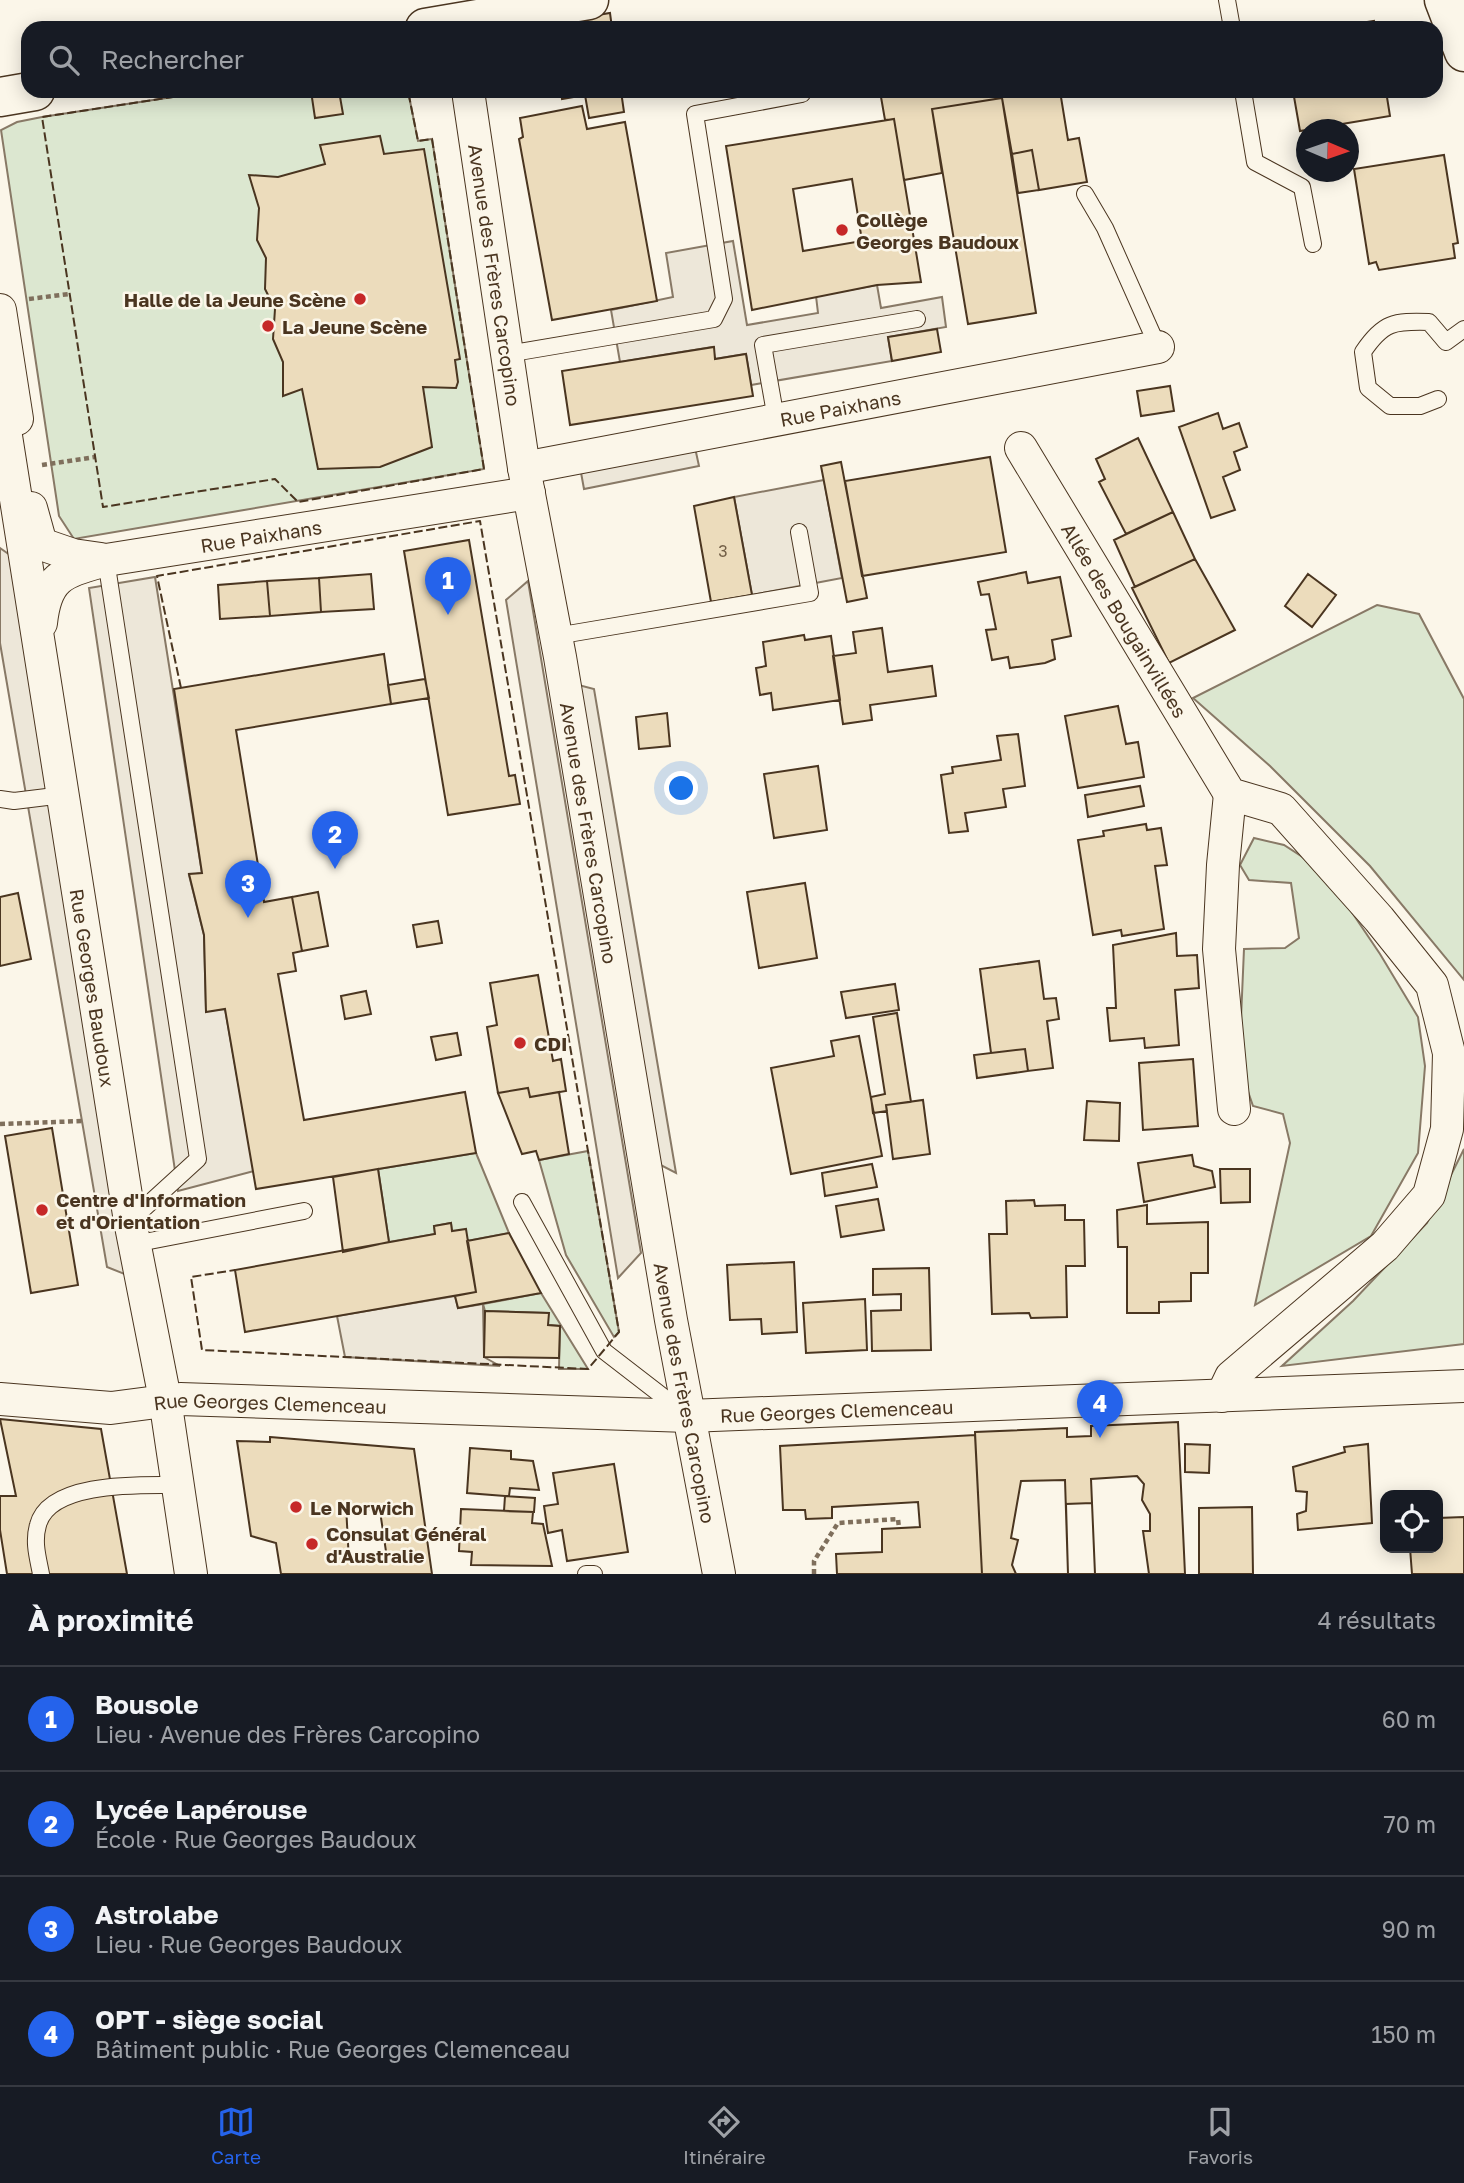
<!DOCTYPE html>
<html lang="fr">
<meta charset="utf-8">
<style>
body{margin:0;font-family:"Golos Text",sans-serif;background:#20242c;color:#f1f3f6}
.controls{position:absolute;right:21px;bottom:21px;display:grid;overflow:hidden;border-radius:14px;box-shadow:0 4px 18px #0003}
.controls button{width:63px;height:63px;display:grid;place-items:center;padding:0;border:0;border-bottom:2px solid #363941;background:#171b24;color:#f1f3f6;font:35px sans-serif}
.compass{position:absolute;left:1296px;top:119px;width:63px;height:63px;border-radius:50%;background:#171b24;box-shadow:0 4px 18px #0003;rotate:92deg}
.you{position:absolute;left:682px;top:789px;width:24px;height:24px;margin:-18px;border:5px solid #fff;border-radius:50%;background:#1a73e8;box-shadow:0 0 0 10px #1a73e833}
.badge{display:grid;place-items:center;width:46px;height:46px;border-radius:50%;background:#2563eb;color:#fff;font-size:23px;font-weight:700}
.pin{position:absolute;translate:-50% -58px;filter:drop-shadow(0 2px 4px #0008)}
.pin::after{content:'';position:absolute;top:37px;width:24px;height:21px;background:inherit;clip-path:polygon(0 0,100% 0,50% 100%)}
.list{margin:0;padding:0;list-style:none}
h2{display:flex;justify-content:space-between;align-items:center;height:91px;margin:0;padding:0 28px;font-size:30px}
h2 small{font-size:23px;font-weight:400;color:#9ea1a6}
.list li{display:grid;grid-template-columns:46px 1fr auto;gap:21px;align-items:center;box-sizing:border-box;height:105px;padding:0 28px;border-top:2px solid #363941}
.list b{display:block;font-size:26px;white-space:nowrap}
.list p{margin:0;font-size:23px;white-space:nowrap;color:#9ea1a6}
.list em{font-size:23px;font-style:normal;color:#9ea1a6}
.icon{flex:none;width:38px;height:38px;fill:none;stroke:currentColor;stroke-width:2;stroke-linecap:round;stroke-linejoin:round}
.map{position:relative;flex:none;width:1464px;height:1574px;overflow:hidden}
.search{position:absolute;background:#171b24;box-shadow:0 4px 18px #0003;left:21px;right:21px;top:21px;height:77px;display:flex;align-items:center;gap:18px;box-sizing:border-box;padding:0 24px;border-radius:21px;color:#9ea1a6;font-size:26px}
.sheet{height:511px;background:#171b24}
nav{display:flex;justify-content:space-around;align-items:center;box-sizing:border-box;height:98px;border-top:2px solid #363941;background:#171b24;font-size:19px;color:#9ea1a6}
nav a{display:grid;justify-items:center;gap:4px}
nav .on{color:#2563eb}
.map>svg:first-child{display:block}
.green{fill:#dce7d0;stroke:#887966;stroke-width:2}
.parking{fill:#ede7d9;stroke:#887966;stroke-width:2}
.building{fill:#ecdcbc;stroke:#4a3520;stroke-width:2;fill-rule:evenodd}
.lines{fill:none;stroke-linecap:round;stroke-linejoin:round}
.lane-casing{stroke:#4a3520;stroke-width:18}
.street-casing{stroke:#4a3520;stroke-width:34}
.secondary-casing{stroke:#4a3520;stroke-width:41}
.path{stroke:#7f6f5c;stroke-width:4.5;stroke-dasharray:5 3.5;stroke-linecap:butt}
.lane{stroke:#fbf6e9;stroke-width:16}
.street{stroke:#fbf6e9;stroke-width:32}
.secondary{stroke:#fbf6e9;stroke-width:38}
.fence{stroke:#4a3520;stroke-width:2;stroke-dasharray:9 3.5;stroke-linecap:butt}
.poi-dot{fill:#c62828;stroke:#fbf6e9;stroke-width:2.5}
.labels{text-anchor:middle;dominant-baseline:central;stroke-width:5;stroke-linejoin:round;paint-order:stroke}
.number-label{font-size:16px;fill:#725f47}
.poi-label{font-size:19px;font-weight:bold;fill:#4a3520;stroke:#fbf6e9;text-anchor:start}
.street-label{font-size:19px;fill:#4a3520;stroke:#fbf6e9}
</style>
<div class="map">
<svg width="1464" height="1574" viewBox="0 0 1464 1574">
<rect width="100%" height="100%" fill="#fbf6e9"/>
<path class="green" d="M212,91H408L418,141L432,139L484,469L74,539L59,516L1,130L17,122L42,117Z
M1377,605L1419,614L1464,699V980L1370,866L1270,766L1193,698Z
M1254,838L1284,845L1324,871L1380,954L1418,1017L1425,1066L1418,1153L1371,1236L1255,1305L1290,1143L1283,1114L1253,1106L1239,1065L1244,949L1285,948L1299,938L1291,883L1249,880L1240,865Z
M1464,1149V1344L1282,1366L1353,1301L1427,1223Z
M588,1151L619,1332L614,1337L566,1255L539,1160Z
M476,1153L509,1233L467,1241L452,1231L451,1223L434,1226L435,1234L389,1242L378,1169Z
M541,1293L588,1369H559L560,1326L548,1325V1313L485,1311L483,1304Z"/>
<path class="parking" d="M733,241L747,325L818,313L816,296L877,285L881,308L942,297L946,327L888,337L892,361L751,385L746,354L715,359L713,347L620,362L611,310L673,297L666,253Z
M694,443L699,466L584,489L580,467Z
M824,480L842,578L752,595L734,497Z
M0,548L10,555L132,1277L107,1267L0,643Z
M155,577L202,873L189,875L204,935L206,1011L225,1009L254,1171L178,1191L89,588Z
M528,581L641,1253L618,1278L506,600Z
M567,682L594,689L676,1173L651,1160Z
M455,1296L458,1308L483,1304L484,1357L500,1366L345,1357L337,1316Z"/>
<path class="building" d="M610,13L612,28H550L549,23Z
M1374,21L1375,28H1329Z
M311,91H339L343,114L315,118Z
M561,91H621L624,112L589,118L585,95L562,99Z
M917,91H1060L1068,140L1079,138L1087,182L1039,190L1032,150L1012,154L1002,98L932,109L942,173L904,180L894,119L885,120L881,97Z
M1293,91H1386L1390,116L1300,131Z
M1002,98L1036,313L968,324L932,109Z
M582,106L587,129L625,122L657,301L552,320L519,139L523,137L520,118Z
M894,119L921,282L877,285L752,310L726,146ZM852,179L862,241L803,251L793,189Z
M380,136L384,154L424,149L460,359L455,360L458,382L456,388L423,387L432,447L380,467L318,469L302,389L283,396V362L273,339L275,309L265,289L266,258L257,240L259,208L249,175L278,177L325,164L320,145Z
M1032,150L1039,190L1018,193L1012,154Z
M1444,155L1458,243L1453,244L1455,258L1379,270L1376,262L1369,264L1354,169Z
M937,329L941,352L892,361L888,337Z
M714,347L715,359L746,354L753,396L570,425L562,371Z
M1170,386L1174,411L1141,416L1137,391Z
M1218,413L1223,429L1239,423L1247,447L1234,452L1240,470L1223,477L1235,510L1211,518L1179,427Z
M1138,438L1173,512L1126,534L1099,482L1105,479L1096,459Z
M990,457L1006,552L862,576L845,481Z
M841,462L867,598L847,602L821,466Z
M734,497L752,595L711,602L694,506Z
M1173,512L1195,559L1135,587L1114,540Z
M469,540L509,776L515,775L520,804L448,815L404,551Z
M1195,559L1235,630L1169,663L1132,588Z
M1026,572L1028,583L1060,577L1071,636L1052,640L1055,659L1045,663L1010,668L1008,657L992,660L986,630L996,629L989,594L981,595L978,582Z
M371,574L374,609L321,612L319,578Z
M1308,574L1336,595L1312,627L1285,606Z
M319,578L321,612L270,616L267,581Z
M267,581L270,616L220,619L218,585Z
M882,628L888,672L932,666L936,696L870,705L872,720L843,724L833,656L856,653L853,632Z
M804,635L805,640L831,636L840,700L773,710L771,693L760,695L756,668L766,666L763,642Z
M384,654L391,704L236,730L264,902L292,897L302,951L293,953L296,971L278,974L304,1120L465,1092L476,1153L256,1189L225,1009L206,1012L204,935L189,874L202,873L174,689Z
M425,679L429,698L391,704L388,685Z
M1118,706L1126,744L1138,742L1144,777L1078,788L1065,716Z
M667,713L670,746L639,749L636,717Z
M1018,734L1025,786L1003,789L1006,807L965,813L968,831L949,833L941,775L953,773L952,767L1001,760L997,736Z
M818,766L827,830L774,838L764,774Z
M1140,786L1144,806L1088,817L1085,795Z
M1146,824L1147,830L1161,828L1167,865L1155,866L1164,929L1122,936L1121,930L1093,935L1078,840L1104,836L1103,831Z
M805,883L817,958L759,968L747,892Z
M318,892L328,946L302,951L292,897Z
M18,893L31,959L0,966V897Z
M438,921L442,943L417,947L413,925Z
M1176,933L1177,956L1197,955L1199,988L1175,990L1179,1045L1145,1048L1144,1038L1110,1041L1107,1008H1116L1113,945Z
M1039,961L1044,999L1056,998L1059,1019L1047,1021L1053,1068L1028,1071L1025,1049L991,1053L980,969Z
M538,975L553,1061L561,1059L566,1091L530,1097L528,1088L498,1093L487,1027L497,1025L490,983Z
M895,984L899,1010L846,1018L841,992Z
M366,991L371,1014L345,1019L341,996Z
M897,1013L911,1102L886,1105L887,1111L873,1113L871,1097L885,1094L873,1017Z
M457,1033L461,1055L436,1060L431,1037Z
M859,1036L882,1156L791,1174L771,1068L834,1056L831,1041Z
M1025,1049L1028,1071L977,1078L974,1055Z
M1193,1059L1198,1126L1143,1130L1139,1063Z
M528,1088L530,1097L559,1092L569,1154L539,1160L536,1151L522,1154L498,1093Z
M923,1100L930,1154L893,1159L886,1105Z
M1087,1101L1120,1103L1119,1141L1084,1140Z
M52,1128L78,1285L31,1293L5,1136Z
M1192,1155L1194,1166L1212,1171L1215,1187L1144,1202L1138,1163Z
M872,1164L877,1187L825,1196L822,1173Z
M378,1169L389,1242L343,1252L333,1177Z
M1220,1169H1250V1202L1221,1203Z
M878,1199L884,1230L841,1237L836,1206Z
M1034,1200L1035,1206L1065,1205V1220H1084L1085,1266H1066L1067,1317L1031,1318L1029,1313L992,1314L989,1234H1007L1006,1201Z
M1147,1205V1224L1208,1222V1273H1191V1301L1159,1302V1313H1127V1247H1118L1117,1210Z
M451,1223L452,1231L466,1229L476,1292L245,1332L235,1270L435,1234L434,1226Z
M509,1233L541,1293L458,1308L455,1296L476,1292L467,1241Z
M794,1262L797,1332L762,1334L761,1319L730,1320L727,1265Z
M929,1268L931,1350L872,1351L871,1311L901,1310V1294L873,1295V1269Z
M865,1299L867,1350L806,1353L803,1303Z
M485,1311L549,1313L548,1325L560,1326L559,1358L484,1357Z
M0,1419L101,1429L127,1574H7L0,1530V1496H16Z
M1178,1422L1185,1574H982L975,1432L1067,1428V1437L1091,1436V1426Z
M975,1435L982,1574H837L836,1554L882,1552V1529L920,1527L918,1502L832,1507V1518L806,1519L805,1510H783L780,1446Z
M270,1437L414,1449L432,1574H281L276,1543L251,1536L237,1441L270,1442ZM346,1505L380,1511L387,1558L349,1562Z
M1185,1444L1210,1445L1209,1473L1185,1472Z
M1368,1444L1372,1523L1298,1530L1297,1514L1306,1511L1307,1492L1296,1491L1293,1467L1345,1452L1344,1447Z
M470,1448L511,1451V1459L533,1461L539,1490L510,1488L509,1496H505L467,1493Z
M614,1464L628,1552L567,1561L562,1530L548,1533L544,1506L558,1504L553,1473Z
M1137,1476L1144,1484L1142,1500L1150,1514V1531H1143L1149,1574H1095L1091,1479Z
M1065,1480L1068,1574H1016L1012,1565L1018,1540L1011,1538L1021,1481Z
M505,1496L535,1498L534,1512L504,1511Z
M1092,1503L1095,1574H1068L1066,1504Z
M1252,1507L1253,1574H1199V1508Z
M461,1509L533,1512L532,1523L543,1524L552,1566L471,1565L472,1552L459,1551Z
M1464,1517V1574H1412L1410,1548H1438V1518Z"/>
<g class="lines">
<g class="lane-casing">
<path id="lane" d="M1227,0L1232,28
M1243,91L1255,162L1302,187L1313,244
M1085,194L1105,228L1158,347
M507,354L714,319L724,299L695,114L802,94
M1438,399L1420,406H1390L1368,388L1363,352C1383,322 1394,321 1429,322L1446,342L1464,329
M776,419L763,345L917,319
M106,560L198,1159L130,1221
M556,636L810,593L799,532
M0,799L14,801L63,795
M522,1202L604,1351L683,1412
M134,1244L304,1211
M41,1574C38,1558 33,1542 38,1525C49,1481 141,1485 177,1485
M586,1574H594"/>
</g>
<g class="street-casing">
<g id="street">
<path id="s1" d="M468,91L524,468L560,657L671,1320L719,1574"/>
<path d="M0,310L17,419"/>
<path id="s2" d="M0,398L130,1221L165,1399L191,1574"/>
<path id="s3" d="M1021,448L1230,794L1281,809L1379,919L1432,985L1449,1053L1447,1129L1429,1195L1385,1246L1231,1377L1222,1396"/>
<path id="s4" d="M524,468L1158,347"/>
<path d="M31,508L41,544L73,555L101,559"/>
<path id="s5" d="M41,623C46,575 64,572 106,560L529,493"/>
<path d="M1230,794L1223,865L1219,949L1234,1109"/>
<path id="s6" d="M0,1399L111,1408L180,1399L688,1416L1464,1386"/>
</g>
</g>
<g class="secondary-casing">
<path id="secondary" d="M1444,0L1464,52
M425,28L589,0
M0,97L35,91"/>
</g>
<path class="path" d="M29,299L69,294
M42,465L95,457
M0,1124L83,1121
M814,1574V1561L838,1523L898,1519L899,1528"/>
<use href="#lane" class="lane"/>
<use href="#street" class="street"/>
<use href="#secondary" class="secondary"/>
<path class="fence" d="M212,91L42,117L103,507L275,479L298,502L484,469L432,139L418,141L408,91
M181,688L157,576L480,521L619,1332L588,1369L202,1350L191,1277L235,1270"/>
</g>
<g class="poi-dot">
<circle cx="842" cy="230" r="7"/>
<circle cx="360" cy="299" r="7"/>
<circle cx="268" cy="326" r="7"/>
<circle cx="520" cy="1043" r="7"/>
<circle cx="42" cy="1210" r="7"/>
<circle cx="296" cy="1507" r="7"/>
<circle cx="312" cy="1544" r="7"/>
</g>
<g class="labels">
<g class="number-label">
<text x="723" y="551">3</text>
</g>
<g class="poi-label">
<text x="856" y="219">Collège<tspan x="856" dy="22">Georges Baudoux</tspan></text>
<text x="346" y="299" text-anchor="end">Halle de la Jeune Scène</text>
<text x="282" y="326">La Jeune Scène</text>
<text x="534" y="1043">CDI</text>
<text x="56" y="1199">Centre d'Information<tspan x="56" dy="22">et d'Orientation</tspan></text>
<text x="310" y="1507">Le Norwich</text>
<text x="326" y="1533">Consulat Général<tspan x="326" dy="22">d'Australie</tspan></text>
</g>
<g class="street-label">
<text stroke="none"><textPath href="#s1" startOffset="186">Avenue des Frères Carcopino</textPath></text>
<text stroke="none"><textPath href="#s4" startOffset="322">Rue Paixhans</textPath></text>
<text stroke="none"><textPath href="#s5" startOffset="257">Rue Paixhans</textPath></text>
<text stroke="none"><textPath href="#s3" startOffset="201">Allée des Bougainvillées</textPath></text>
<text stroke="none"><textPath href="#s1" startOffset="752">Avenue des Frères Carcopino</textPath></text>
<text stroke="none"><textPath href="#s2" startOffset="597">Rue Georges Baudoux</textPath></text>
<text stroke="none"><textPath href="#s1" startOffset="1320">Avenue des Frères Carcopino</textPath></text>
<text stroke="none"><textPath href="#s6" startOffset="271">Rue Georges Clemenceau</textPath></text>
<text stroke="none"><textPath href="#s6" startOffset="838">Rue Georges Clemenceau</textPath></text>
</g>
</g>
</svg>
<div class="controls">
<button><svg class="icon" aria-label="locate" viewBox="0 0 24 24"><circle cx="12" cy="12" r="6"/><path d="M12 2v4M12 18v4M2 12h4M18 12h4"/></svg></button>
</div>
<svg class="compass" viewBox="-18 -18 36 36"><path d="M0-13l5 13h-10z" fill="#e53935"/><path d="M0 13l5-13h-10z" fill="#9ea1a6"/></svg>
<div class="you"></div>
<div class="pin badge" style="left:448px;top:615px">1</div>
<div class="pin badge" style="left:335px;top:869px">2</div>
<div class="pin badge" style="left:248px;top:918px">3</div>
<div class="pin badge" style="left:1100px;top:1438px">4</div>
<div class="search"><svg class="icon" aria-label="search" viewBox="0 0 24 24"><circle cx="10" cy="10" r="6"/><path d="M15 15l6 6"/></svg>Rechercher</div>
</div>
<section class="sheet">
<h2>À proximité<small>4 résultats</small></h2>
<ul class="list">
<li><span class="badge">1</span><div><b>Bousole</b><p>Lieu · Avenue des Frères Carcopino</p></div><em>60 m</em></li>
<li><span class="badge">2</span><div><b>Lycée Lapérouse</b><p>École · Rue Georges Baudoux</p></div><em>70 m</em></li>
<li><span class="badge">3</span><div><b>Astrolabe</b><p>Lieu · Rue Georges Baudoux</p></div><em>90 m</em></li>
<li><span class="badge">4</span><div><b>OPT - siège social</b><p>Bâtiment public · Rue Georges Clemenceau</p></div><em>150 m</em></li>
</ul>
</section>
<nav>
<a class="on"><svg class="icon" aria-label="map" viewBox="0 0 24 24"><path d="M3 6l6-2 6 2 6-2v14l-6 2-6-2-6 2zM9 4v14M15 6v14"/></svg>Carte</a>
<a><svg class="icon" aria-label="directions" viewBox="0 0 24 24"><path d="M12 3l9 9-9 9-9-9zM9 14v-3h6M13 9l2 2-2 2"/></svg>Itinéraire</a>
<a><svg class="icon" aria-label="saved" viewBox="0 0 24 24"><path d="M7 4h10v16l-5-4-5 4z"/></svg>Favoris</a>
</nav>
